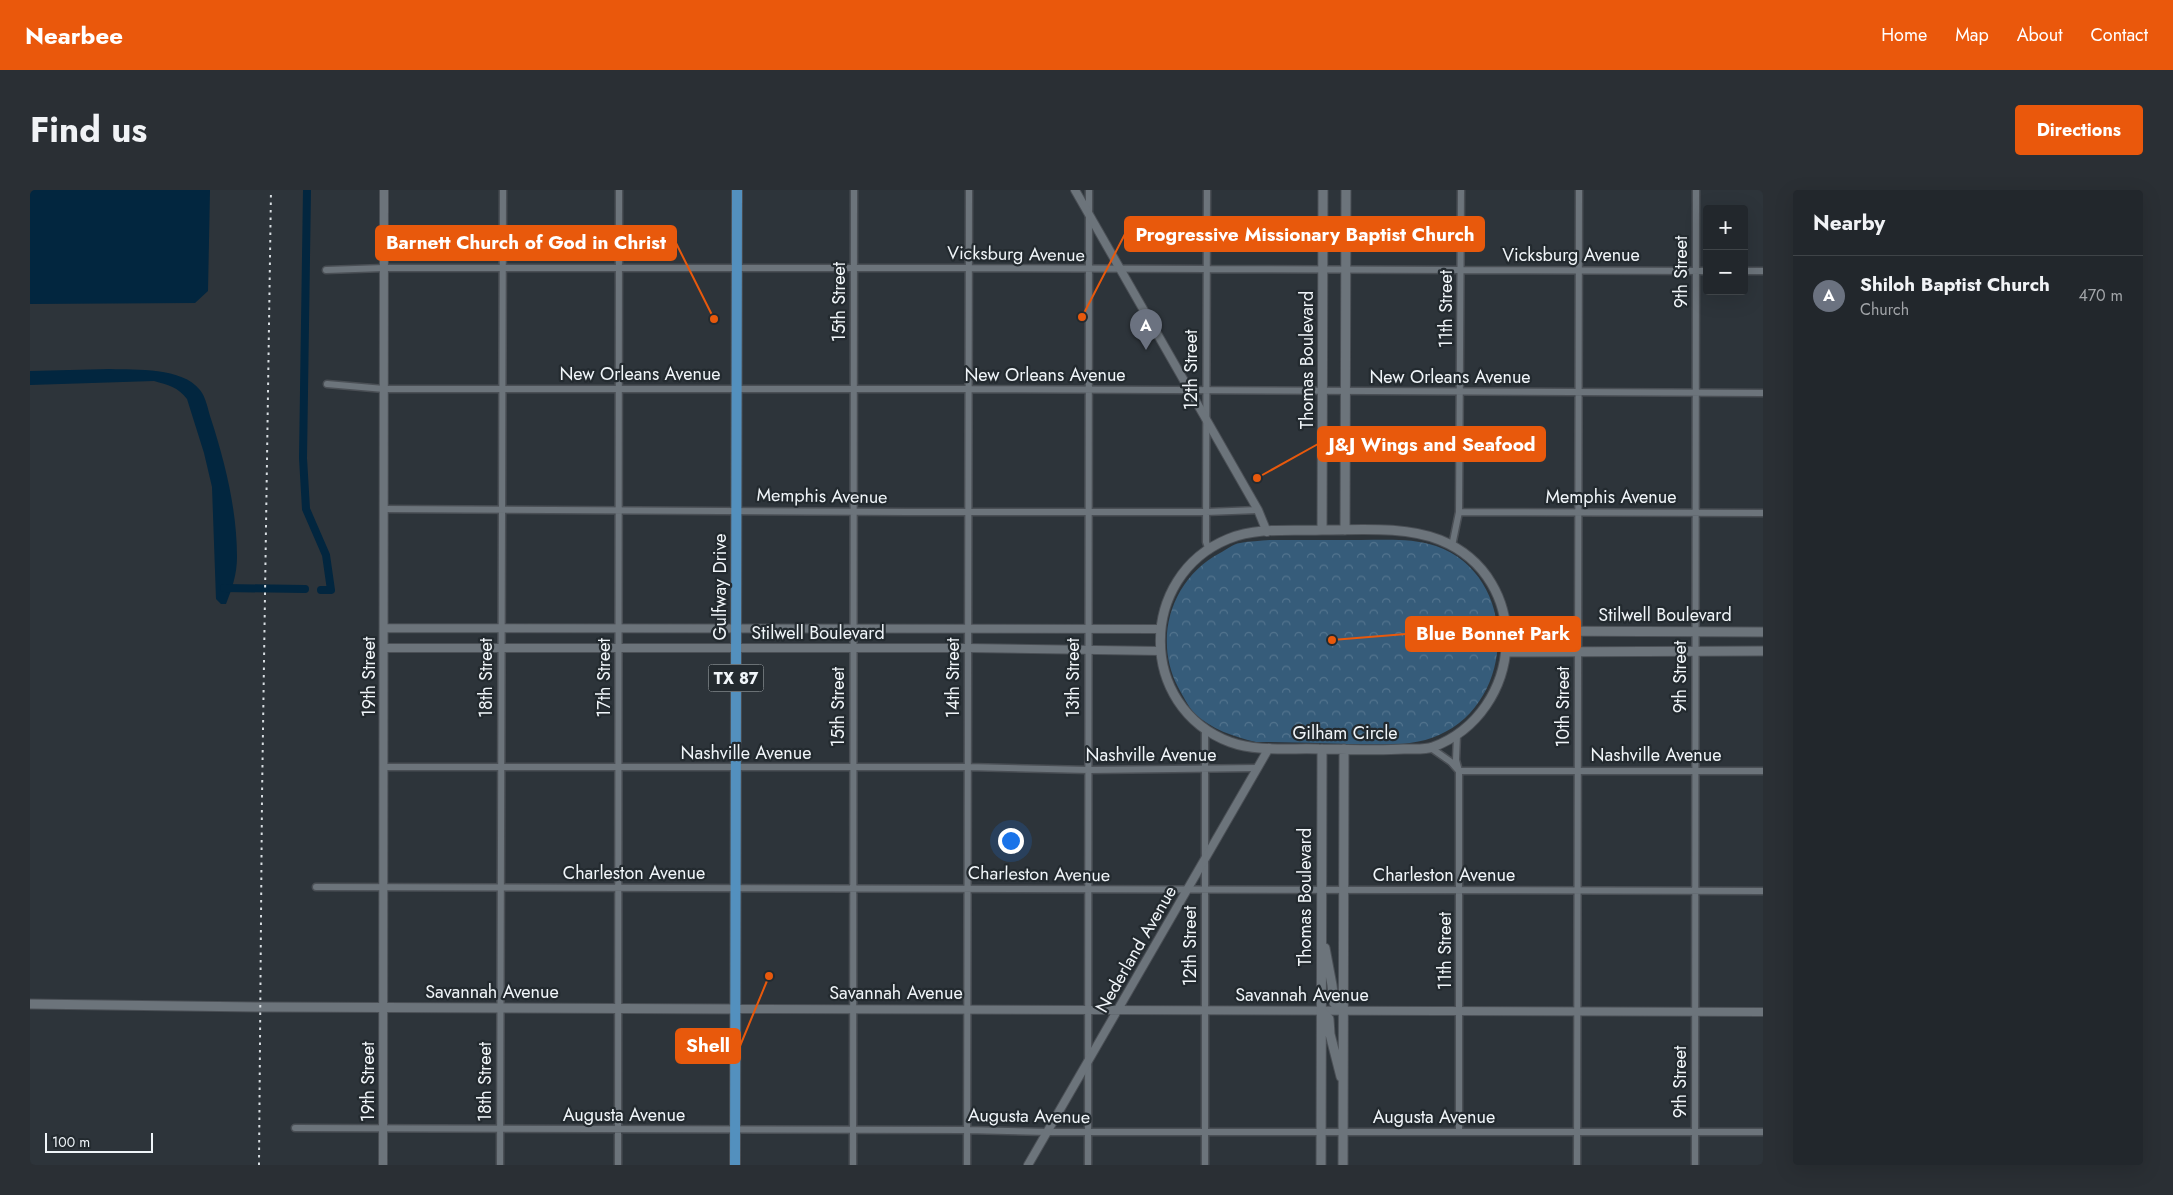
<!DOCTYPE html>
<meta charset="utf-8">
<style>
body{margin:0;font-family:Jost,sans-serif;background:#2a2f34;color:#f1f3f6}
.controls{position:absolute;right:15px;top:15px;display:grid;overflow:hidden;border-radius:5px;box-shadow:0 5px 20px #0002}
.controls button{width:45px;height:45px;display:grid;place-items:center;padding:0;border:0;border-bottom:1px solid #3f4448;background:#22272c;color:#f1f3f6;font:25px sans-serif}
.scale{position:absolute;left:15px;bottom:12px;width:108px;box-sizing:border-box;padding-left:5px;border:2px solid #f0f5f9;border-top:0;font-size:14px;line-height:18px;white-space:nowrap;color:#f0f5f9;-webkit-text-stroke:4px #232a2f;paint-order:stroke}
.you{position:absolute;left:980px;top:650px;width:18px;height:18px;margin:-12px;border:4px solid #fff;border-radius:50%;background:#1a73e8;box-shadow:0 0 0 8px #1a73e833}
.badge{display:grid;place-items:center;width:32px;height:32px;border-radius:50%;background:#ea580c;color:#fff;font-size:16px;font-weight:700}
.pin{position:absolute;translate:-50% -41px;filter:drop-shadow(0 1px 2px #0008)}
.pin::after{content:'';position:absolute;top:26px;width:18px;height:15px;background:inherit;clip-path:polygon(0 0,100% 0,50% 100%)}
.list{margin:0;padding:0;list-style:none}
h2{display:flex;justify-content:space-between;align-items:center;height:65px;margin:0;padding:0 20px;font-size:21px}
h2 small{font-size:16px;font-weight:400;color:#a2a5a9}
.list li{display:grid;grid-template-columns:32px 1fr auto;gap:15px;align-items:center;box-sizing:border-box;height:80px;padding:0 20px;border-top:1px solid #3f4448}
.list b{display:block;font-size:19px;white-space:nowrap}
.list p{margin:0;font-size:16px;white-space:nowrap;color:#a2a5a9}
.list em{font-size:16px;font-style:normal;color:#a2a5a9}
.map{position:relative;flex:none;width:1733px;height:975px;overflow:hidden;border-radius:5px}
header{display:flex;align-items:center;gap:30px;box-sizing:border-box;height:70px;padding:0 25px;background:#ea580c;color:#fff}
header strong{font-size:24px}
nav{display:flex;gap:28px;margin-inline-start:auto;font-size:18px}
.intro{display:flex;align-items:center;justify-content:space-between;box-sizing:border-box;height:120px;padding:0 30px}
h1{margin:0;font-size:35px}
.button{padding:12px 22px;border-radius:5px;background:#ea580c;color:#fff;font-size:18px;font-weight:700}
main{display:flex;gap:30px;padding:0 30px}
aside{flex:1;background:#22272c;border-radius:5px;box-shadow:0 5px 20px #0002}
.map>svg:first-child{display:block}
.park{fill:url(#park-crowns)}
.water{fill:#02263f}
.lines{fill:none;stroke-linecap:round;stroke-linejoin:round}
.canal{stroke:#02263f;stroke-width:8}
.minor-casing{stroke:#4a4f55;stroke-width:9}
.tertiary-casing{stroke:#4a4f55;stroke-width:10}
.secondary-casing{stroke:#4a4f55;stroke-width:11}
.primary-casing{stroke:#4a4f55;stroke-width:12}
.minor{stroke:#6c747b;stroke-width:6}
.tertiary{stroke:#6c747b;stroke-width:8}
.secondary{stroke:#6c747b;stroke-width:9}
.primary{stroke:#5390be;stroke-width:10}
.rail{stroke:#d8dee2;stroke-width:2;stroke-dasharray:2.5 5;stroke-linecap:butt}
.labels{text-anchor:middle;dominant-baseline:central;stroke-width:4.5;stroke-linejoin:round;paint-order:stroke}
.shield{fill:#232a2f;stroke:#b2b8bc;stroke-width:1}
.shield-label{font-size:16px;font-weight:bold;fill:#f0f5f9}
.street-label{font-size:18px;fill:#f0f5f9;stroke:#232a2f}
.leader{fill:none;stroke:#e8590c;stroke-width:2}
.callout-dot{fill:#e8590c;stroke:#232a2f;stroke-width:2}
.callout{fill:#e8590c;stroke:#e8590c;stroke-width:2}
.callout-label{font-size:19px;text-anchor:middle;font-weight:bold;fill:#fff}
</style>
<header>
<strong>Nearbee</strong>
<nav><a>Home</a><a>Map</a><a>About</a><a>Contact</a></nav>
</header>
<div class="intro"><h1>Find us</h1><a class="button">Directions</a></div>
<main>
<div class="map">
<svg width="1733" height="975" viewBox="0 0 1733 975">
<defs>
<pattern id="park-crowns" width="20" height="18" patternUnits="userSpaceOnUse" patternTransform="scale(1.25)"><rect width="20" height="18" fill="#365c7a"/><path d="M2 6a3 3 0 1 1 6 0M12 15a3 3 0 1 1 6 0" fill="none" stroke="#53748e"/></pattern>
</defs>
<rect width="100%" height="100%" fill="#2d343a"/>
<path class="park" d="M1240,350C1271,350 1301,350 1331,350C1356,350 1382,348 1406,356C1489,385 1487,511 1409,545C1380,558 1348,554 1316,554C1286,553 1256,552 1226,552C1204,547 1181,539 1164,523C1158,516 1153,506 1148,497C1123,449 1141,389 1190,363C1196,360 1203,354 1210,353C1220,351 1230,351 1240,350Z"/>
<path class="water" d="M0,0H180L178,101L165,113L0,114Z
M80,179C106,180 152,177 170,200C176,207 178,220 181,229C195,272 207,320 207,367C207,384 202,399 196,414H191L186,409L182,297L174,263L157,209C148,197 138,195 124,191L0,195V181Z"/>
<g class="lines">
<path class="canal" d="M277,0L273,268L276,319L296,365L301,400H291
M194,398L275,399"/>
<g class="minor-casing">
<path id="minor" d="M1177,0L1176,352L1179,360
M296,80L354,78H939L1677,81
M1714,81H1733
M297,194L354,199H938L1733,203
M354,319L879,322H1176L1228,320
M1429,322L1733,323
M1422,356L1429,322L1431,0
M1175,538V975
M1427,544L1426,570L1429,581V942
M1401,558L1421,572L1428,580
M354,577H938L1059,580L1227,578
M1429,581H1733
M286,697L1733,701
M265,938L937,940L1017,942H1733
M470,975L473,0
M588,975L589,0
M823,975L824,0
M937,975L939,0
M1058,975L1059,0
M1547,975L1549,0
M1665,975L1666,0"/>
</g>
<g class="tertiary-casing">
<path id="tertiary" d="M1045,0L1228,320L1237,342
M355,438L1131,439
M355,458H938L1131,461
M705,819L1733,822
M353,975L354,0
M998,975L1239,558"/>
</g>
<g class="secondary-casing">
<path id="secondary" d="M1292,340C1330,340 1374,336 1410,350C1504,388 1495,522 1403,557C1395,560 1383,559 1374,559C1346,561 1317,559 1289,559C1260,558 1227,562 1200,552C1107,517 1108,386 1198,349C1227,337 1262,341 1292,340Z
M1292,340L1293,0
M1315,340L1316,0
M1477,441L1733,442
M1477,462L1733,461
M1295,758L1302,795L1304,813L1313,821
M0,814L230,817L705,819
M1291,821L1299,829L1300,844L1311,887
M1291,975L1292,559
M1313,975L1314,559"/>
</g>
<g class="primary-casing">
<path id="primary" d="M705,975L707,0"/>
</g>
<use href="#minor" class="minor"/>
<use href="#tertiary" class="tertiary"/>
<use href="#secondary" class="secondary"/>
<use href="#primary" class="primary"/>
<path class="rail" d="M229,975L232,607L241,0"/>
</g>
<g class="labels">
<rect class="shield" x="678.5" y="474.5" width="55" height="27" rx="4"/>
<g class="shield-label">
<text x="706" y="488">TX 87</text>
</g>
<g class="street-label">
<text transform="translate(986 64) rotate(1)">Vicksburg Avenue</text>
<text x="1541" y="65">Vicksburg Avenue</text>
<text transform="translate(1651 82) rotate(-90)">9th Street</text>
<text transform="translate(809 112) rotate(-90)">15th Street</text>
<text transform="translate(1416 119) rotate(-90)">11th Street</text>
<text transform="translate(1277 170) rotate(-90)">Thomas Boulevard</text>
<text transform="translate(1161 180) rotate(-90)">12th Street</text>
<text x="610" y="184">New Orleans Avenue</text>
<text x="1015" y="185">New Orleans Avenue</text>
<text x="1420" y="187">New Orleans Avenue</text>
<text transform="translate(792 306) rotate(1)">Memphis Avenue</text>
<text x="1581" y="307">Memphis Avenue</text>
<text transform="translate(690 397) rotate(-90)">Gulfway Drive</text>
<text x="1635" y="425">Stilwell Boulevard</text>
<text x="788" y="443">Stilwell Boulevard</text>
<text transform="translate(339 487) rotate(-90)">19th Street</text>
<text transform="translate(1650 487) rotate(-90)">9th Street</text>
<text transform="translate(456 488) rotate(-90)">18th Street</text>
<text transform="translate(574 488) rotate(-90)">17th Street</text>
<text transform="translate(923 488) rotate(-90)">14th Street</text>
<text transform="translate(1043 488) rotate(-90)">13th Street</text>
<text transform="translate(808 517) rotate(-90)">15th Street</text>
<text transform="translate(1533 517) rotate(-90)">10th Street</text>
<text x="1315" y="543">Gilham Circle</text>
<text x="716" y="563">Nashville Avenue</text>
<text x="1121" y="565">Nashville Avenue</text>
<text x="1626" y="565">Nashville Avenue</text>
<text x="604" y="683">Charleston Avenue</text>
<text transform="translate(1009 684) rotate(1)">Charleston Avenue</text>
<text x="1414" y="685">Charleston Avenue</text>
<text transform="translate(1275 707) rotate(-90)">Thomas Boulevard</text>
<text transform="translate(1160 756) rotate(-90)">12th Street</text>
<text transform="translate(1106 759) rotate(-60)">Nederland Avenue</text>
<text transform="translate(1415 761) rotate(-90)">11th Street</text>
<text x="462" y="802">Savannah Avenue</text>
<text x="866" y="803">Savannah Avenue</text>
<text x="1272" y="805">Savannah Avenue</text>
<text transform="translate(338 892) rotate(-90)">19th Street</text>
<text transform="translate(455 892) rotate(-90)">18th Street</text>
<text transform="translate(1650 892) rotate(-90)">9th Street</text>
<text x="594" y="925">Augusta Avenue</text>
<text transform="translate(999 926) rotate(1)">Augusta Avenue</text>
<text x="1404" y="927">Augusta Avenue</text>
</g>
</g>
<path class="leader" d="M1052 127L1095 44M684 129L646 53M1227 288L1288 254M1302 450L1376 444M739 786L710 856"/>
<g class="callout-dot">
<circle cx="1052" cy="127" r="5"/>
<circle cx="684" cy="129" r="5"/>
<circle cx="1227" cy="288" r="5"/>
<circle cx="1302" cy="450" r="5"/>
<circle cx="739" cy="786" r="5"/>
</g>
<g class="callout">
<rect x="1095" y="27" width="359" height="34" rx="5"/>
<rect x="346" y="36" width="300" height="34" rx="5"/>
<rect x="1288" y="237" width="227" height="34" rx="5"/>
<rect x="1376" y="427" width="174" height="34" rx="5"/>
<rect x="646" y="839" width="64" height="34" rx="5"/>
</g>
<g class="callout-label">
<text x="1275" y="51">Progressive Missionary Baptist Church</text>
<text x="496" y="59">Barnett Church of God in Christ</text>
<text x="1402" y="261">J&amp;J Wings and Seafood</text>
<text x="1463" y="450">Blue Bonnet Park</text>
<text x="678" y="862">Shell</text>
</g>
</svg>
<div class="controls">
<button>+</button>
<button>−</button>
</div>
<div class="scale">100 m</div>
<div class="you"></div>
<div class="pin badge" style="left:1116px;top:160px;background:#6b7280">A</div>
</div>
<aside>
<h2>Nearby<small></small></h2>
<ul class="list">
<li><span class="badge" style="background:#6b7280">A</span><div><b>Shiloh Baptist Church</b><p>Church</p></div><em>470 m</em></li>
</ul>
</aside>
</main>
